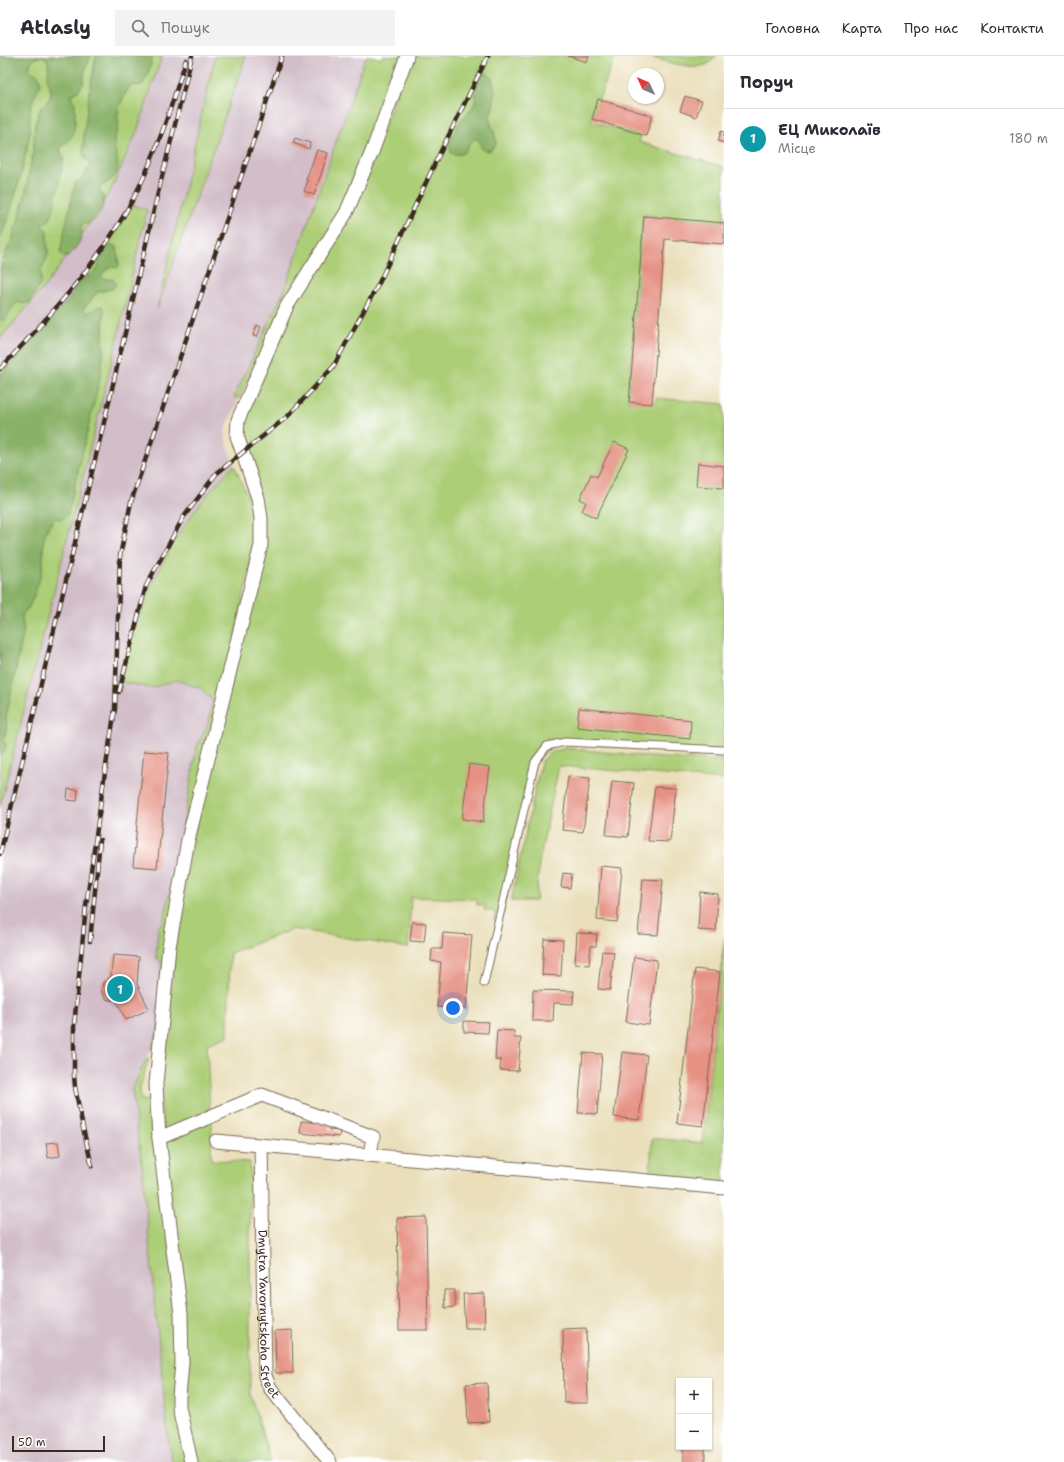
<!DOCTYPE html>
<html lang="uk">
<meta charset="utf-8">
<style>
body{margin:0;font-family:"Shantell Sans",sans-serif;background:#f2f2f3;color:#2b2b33}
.controls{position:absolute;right:12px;bottom:12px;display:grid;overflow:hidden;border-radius:0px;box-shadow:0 1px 3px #0004}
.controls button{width:36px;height:36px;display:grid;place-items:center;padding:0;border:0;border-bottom:1px solid #e1e1e2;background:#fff;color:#2b2b33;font:20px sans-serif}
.compass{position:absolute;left:628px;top:12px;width:36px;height:36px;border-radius:50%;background:#fff;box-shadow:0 1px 3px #0004;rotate:314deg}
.scale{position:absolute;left:12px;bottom:10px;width:93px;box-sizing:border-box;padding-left:4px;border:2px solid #3b2a1e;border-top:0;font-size:11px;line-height:14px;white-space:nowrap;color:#3b2a1e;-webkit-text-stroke:3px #fff;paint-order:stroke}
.you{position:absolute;left:453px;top:952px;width:14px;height:14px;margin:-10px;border:3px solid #fff;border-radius:50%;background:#1a73e8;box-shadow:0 0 0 6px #1a73e833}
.badge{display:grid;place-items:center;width:26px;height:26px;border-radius:50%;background:#1f6fb2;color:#fff;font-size:13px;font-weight:700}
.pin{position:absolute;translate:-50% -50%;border:2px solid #fff;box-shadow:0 1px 4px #0006}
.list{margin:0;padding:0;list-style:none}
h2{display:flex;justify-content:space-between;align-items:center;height:52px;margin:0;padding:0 16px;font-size:17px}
h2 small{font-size:13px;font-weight:400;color:#7c7c81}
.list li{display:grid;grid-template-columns:26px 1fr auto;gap:12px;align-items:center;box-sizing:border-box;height:60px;padding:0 16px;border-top:1px solid #e1e1e2}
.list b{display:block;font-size:15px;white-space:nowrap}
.list p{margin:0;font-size:13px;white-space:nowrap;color:#7c7c81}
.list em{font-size:13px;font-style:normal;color:#7c7c81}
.icon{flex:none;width:22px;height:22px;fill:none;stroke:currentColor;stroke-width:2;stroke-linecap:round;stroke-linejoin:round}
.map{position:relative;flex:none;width:724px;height:1406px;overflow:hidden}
header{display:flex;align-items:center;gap:24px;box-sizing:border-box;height:56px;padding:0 20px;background:#fff;border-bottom:1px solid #e1e1e2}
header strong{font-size:19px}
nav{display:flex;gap:22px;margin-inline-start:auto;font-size:14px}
.search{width:280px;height:36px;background:#f2f2f3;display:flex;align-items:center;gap:10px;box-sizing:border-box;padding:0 14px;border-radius:0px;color:#7c7c81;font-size:15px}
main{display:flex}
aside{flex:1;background:#fff}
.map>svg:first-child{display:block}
.industrial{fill:#d2bdc8}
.green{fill:#acce77;stroke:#747c4a}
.forest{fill:#89b168;stroke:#626e43}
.building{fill:#e69183}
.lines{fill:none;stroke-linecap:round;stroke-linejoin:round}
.lane-casing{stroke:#786955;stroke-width:9}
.street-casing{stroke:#786955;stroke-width:15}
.lane{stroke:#fff;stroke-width:7}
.street{stroke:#fff;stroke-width:13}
.rail-casing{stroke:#3b2a1e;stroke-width:4.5}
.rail{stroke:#fff;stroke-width:3;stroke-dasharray:9;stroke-linecap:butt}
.labels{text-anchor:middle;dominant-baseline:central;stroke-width:4;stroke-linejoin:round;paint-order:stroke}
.street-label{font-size:12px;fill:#3b2a1e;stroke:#fff}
</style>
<header>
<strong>Atlasly</strong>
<div class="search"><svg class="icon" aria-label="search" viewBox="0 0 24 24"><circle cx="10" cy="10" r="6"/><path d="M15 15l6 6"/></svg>Пошук</div>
<nav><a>Головна</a><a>Карта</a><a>Про нас</a><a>Контакти</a></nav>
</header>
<main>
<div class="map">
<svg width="724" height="1406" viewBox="0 0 724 1406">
<rect width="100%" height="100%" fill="#fff"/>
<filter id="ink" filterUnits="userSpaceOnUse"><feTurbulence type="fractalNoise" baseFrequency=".025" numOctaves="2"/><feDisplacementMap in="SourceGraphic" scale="8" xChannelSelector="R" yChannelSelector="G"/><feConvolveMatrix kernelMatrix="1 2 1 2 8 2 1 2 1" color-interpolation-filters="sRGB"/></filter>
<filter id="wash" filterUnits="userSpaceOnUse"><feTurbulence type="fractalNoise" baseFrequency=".012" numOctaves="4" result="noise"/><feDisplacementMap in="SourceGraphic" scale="16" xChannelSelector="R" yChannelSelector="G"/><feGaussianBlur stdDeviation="0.9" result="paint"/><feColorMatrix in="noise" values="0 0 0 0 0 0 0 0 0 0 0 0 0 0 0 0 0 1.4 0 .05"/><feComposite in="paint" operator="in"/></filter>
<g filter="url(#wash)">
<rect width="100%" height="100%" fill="#eadfba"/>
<path class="industrial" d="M162,0H215L159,248L246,0H366L284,235L234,340L239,342L225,375L226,385L234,409L221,422L190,460L164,504L140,556L120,626L151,632L176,624L201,632L213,645L208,669L197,690L188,743L164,865L158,872L161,905L158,976L132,1033L142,1112L168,1381L172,1406H0V750L116,289L133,149L94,210L66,246L0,316V283L45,230L137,75Z"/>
<path class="green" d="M0,0H162L137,75L111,134L72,194L45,230L0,283Z
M215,0H246L157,253Z
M366,0H372L381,3L382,0H403L352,145L275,266L239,342L234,341L284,235Z
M409,0H615L591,65L641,80L639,86L724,111V166L643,159L628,345L655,346L656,342L724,348V696L664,695L565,685L555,688L532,709L503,861L501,863L494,865L495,856L484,854L485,849H477V843L411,841L408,892L294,873L230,897L228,980L207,988L210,1057L164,1075L158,1028L168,973L175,892L192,785L264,489L238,371L301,235L343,175L358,148Z
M646,0H717C713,4 710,8 705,9C690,14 661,4 646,0Z
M133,149L147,154L116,289L0,750V316L66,246L94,210Z
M234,409L253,452L255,463V488L224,630L186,784L167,892L162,973L159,992L155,994L151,993L158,976L161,906L156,901L158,872L164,865L188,743L197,690L208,669L213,645L201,632L176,624L151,632L120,626C139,542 173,470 234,409Z
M565,692L662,702L724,704V724L559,710L539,807L536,845H511L541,706L550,697Z
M724,882V1133L653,1121L650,1118L652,1082L703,1087Z
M147,1002L149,1003L140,1031L141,1044H150L153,1047L175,1240L188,1406H172L168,1381L142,1112L132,1033Z
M212,1065L211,1104L250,1106V1337L271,1406H195L183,1350L166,1085Z"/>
<path class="forest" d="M0,0H91L85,14L83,28L79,34L71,39L72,43L75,46V67L73,79L60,93L64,103L52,160L47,166L42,169L47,174L48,199L41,216V226L30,246L23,248L18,246C9,252 10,261 3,265L0,262V215L7,194L12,185L15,172L17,169L25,140L33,96L35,68L41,51C46,49 51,42 51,36C51,32 49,29 48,26C47,18 50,11 47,3L43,0L35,2L30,8L29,14L38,19L41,27C36,37 31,47 30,59C29,65 31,71 30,77C23,113 14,148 0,183Z
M96,0H152C152,10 147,18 143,28L136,30L131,29C126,35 119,50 118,57C117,62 120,68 118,73C117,77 114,80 114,85C114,95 120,105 117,116C112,127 106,125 99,132C99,135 102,137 103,140C106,152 95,168 83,168C80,173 82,176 81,181C80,188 73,195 68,200L64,201L60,196L75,127C82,122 90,115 90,106L85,102L83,96L84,76L89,39Z
M484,17H487C496,25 496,39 493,50C492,54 490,59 490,63C491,72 497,78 496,88L491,94L487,95L482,93L480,86L478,83C464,82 472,104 451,97L449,87L460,65L471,54L475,46L477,28Z
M113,189L117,191L119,210L117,212L113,211L107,213L101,220L104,223H113L116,228L112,233L98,236L93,240L90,246L85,250L84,254L88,257L97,251L102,250L104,254L103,281L104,296L100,322L68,458L62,464L56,462C36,481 47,497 41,518C38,530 33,542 28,553L23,557L22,563L24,574L6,662C6,666 7,672 6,676C4,682 2,683 6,689L4,696L0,700V320L24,294L48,263L70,244L73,233L81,223L90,220L99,211C97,202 102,191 113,189Z"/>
<g id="blocks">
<path class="building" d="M568,0H589L587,6Z
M685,40L702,45L696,61L680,55Z
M598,43L652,60L646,80L592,63Z
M721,75L724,76V87L718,85Z
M295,82L310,87L309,93L293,87Z
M317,94L328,97L314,139L304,135L308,125L306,124Z
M644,160L724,167V188L665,183L652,348L629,346Z
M257,269L261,271L257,281L253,280Z
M614,386L629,393L596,462L582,455L586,446L580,443L591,418L597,421Z
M698,407L724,410V432L696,430Z
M579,652L691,664L690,683L577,671Z
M144,695L169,697L157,812L133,810Z
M469,708L490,711L483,766L462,763Z
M568,720L590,722L583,776L562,774Z
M612,725L634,727L628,781L606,779Z
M655,731L676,732L670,786L648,785Z
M68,733L78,734L77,745L67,744Z
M601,810L622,812L617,866L597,864Z
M563,817L572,818L570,832L561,831Z
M643,823L663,824L658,879L638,878Z
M700,836L718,838L716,875L698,874Z
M412,866L426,867L424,886L410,885Z
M443,877L472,879L466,953L437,951L441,906L431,905L432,893H442Z
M577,877L597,878L596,890H591L589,909L575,908Z
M544,883L563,884L561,920L542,919Z
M602,895L614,896L610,934L598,933Z
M113,899L139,901L137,928L149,953L126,964L116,944H110L106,943L101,935L103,926L111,921Z
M634,901L657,904L649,969L626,966Z
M695,913L720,916L703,1070L677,1067Z
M533,934L574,935L573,948L554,947L553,965H532Z
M464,965L489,966L488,977L464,976Z
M497,974L514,975V982H521L518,1015L500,1014L501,1004H495Z
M622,996L647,999L639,1064L614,1061Z
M583,997L602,998L597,1058L578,1057Z
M301,1065L330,1068L329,1074L340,1075L339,1081L300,1077Z
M58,1086L60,1100L48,1102L46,1087Z
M426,1161L428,1274H399L397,1162Z
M444,1234H455V1251L445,1252Z
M484,1237L485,1272H465L463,1238Z
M586,1272L588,1347H564L563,1273Z
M292,1274L293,1317H276L275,1275Z
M487,1327L489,1366L468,1367L466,1328Z
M683,1391H705V1406H683Z"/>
</g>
</g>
<g filter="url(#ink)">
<use href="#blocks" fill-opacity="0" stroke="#786955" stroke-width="1"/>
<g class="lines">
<g class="lane-casing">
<path id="lane" d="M484,927L535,706L547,690L565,686L724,694"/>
</g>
<g class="street-casing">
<g id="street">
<path d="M159,1082L262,1039L373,1081L370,1098"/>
<path d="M216,1085L724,1132"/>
<path id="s1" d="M261,1089L265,1320L270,1332L330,1406"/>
<path d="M191,1406L179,1351V1341L182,1307L181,1258L159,1082L156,1028L169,891L188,784L261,489V462L258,442L237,380L238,364L287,250L346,157L372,96L407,0"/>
</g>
</g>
<use href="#lane" class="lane"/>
<use href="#street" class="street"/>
<g class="rail-casing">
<path id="rail" d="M0,313C49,261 98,208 132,145C156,100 171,51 186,4
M119,636L146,530L183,462L216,418L288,360L333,311L379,227L436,105L488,0
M0,798L106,358L157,141L192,0
M90,885L100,784
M92,1110L83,1072L75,1031L74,1019V970L86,850L105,716L115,653L120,500L131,446L282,0"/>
</g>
<use href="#rail" class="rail"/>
</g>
</g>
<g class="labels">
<g class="street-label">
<text stroke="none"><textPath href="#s1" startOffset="170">Dmytra Yavornytskoho Street</textPath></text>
</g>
</g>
</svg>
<div class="controls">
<button>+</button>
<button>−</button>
</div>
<svg class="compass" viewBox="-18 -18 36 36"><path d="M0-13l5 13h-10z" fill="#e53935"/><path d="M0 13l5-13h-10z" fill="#7c7c81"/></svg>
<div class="scale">50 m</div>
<div class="you"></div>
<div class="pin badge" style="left:120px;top:933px;background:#0f9aa8">1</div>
</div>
<aside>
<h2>Поруч<small></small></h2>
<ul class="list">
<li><span class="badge" style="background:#0f9aa8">1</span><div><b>ЕЦ Миколаїв</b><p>Місце</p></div><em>180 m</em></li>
</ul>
</aside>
</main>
